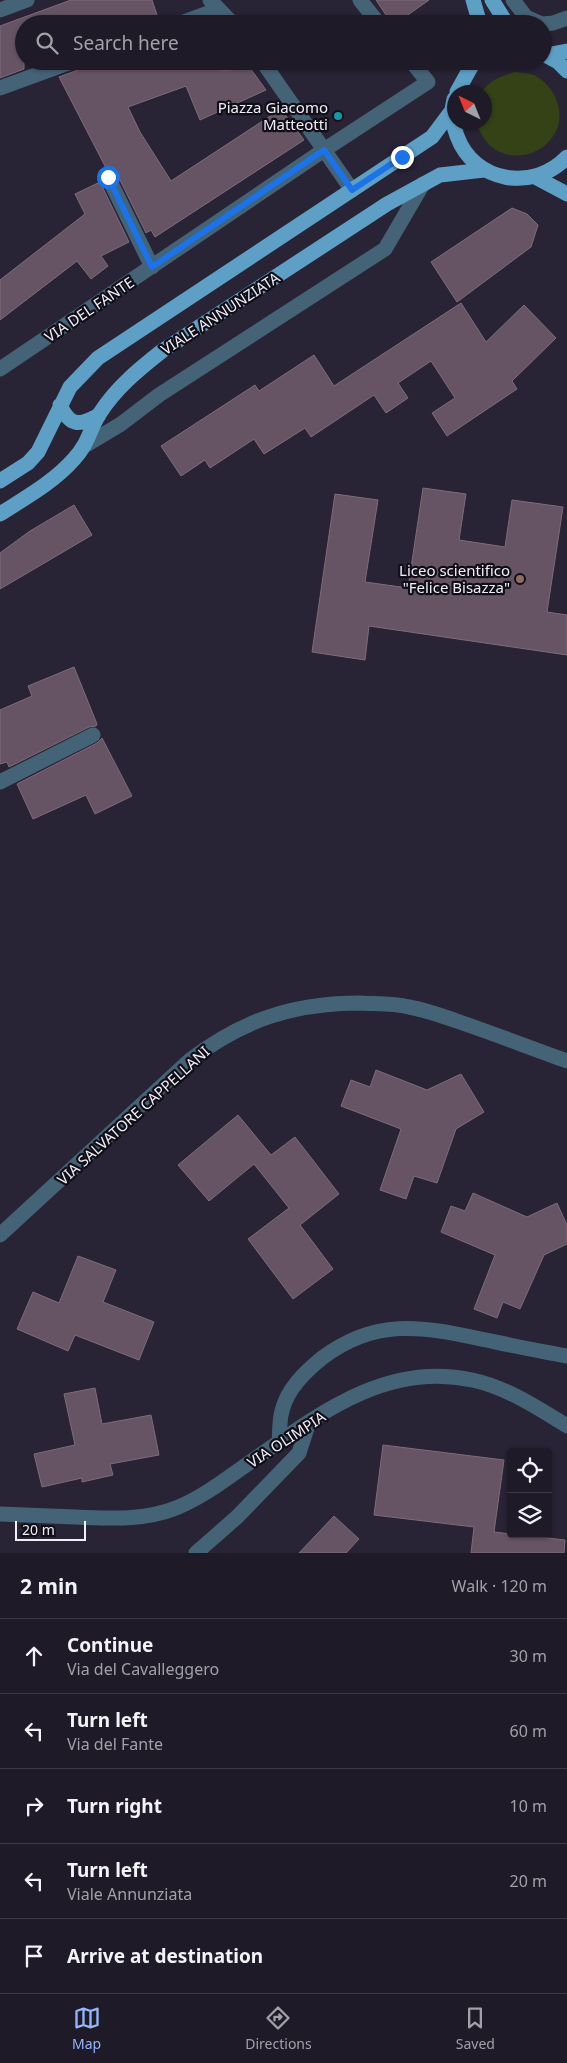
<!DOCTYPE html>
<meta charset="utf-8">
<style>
body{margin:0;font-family:"Noto Sans",sans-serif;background:#262330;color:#f1f3f6}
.controls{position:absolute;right:15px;bottom:15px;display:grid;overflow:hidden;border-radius:5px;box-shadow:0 1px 4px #0004}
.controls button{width:45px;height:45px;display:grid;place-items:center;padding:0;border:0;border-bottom:1px solid #3c3845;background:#1e1a28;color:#f1f3f6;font:25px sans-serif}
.compass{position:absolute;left:447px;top:85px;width:45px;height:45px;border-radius:50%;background:#1e1a28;box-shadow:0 1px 4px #0004;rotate:317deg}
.scale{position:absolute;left:15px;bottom:12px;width:71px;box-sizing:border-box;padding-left:5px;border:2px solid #f1eefa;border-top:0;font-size:14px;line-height:18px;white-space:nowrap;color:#f1eefa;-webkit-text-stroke:4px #100e16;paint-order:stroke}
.stop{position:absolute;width:15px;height:15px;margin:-11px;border:4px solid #1a73e8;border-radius:50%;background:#fff}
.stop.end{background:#1a73e8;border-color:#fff;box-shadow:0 1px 5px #0008}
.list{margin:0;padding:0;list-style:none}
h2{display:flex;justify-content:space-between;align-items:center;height:65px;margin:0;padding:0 20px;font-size:21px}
h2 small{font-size:16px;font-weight:400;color:#a1a1a8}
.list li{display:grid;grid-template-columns:32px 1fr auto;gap:15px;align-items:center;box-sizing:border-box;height:75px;padding:0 20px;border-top:1px solid #3c3845}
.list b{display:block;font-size:19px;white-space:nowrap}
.list p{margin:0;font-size:16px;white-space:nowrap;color:#a1a1a8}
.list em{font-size:16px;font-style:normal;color:#a1a1a8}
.icon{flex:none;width:28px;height:28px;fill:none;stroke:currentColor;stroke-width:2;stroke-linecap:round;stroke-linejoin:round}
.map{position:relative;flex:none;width:567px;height:1553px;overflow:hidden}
.search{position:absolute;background:#1e1a28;box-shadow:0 1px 4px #0004;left:15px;right:15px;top:15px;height:55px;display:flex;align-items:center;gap:12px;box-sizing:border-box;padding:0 18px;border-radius:28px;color:#a1a1a8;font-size:19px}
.sheet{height:440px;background:#1e1a28}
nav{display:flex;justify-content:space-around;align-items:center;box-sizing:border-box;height:70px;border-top:1px solid #3c3845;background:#1e1a28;font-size:14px;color:#a1a1a8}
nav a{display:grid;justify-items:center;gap:2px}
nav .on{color:#96b6fd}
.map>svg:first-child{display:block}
.green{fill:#344216}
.building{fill:#665464;stroke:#7e6c7c}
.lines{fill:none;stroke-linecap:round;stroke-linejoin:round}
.minor{stroke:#456376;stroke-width:15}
.major{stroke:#5e9fc6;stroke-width:15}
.route{stroke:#1a73e8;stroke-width:6}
.culture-dot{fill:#0f9aa8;stroke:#100e16;stroke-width:2}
.education-dot{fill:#8d6e63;stroke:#100e16;stroke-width:2}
.labels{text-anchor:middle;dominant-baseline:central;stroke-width:4.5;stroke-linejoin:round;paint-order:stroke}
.poi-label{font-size:15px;fill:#f1eefa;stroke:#100e16;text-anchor:end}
.street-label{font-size:15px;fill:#f1eefa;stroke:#100e16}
</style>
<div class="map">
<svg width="567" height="1553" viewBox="0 0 567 1553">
<rect width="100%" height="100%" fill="#282335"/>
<path class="green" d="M515,72C521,73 528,73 534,75C554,85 567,112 555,133C544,154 516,162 496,150C485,144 481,133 476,123L484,122V92H482C489,80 502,76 515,72Z"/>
<path class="building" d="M71,0H152L160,24H24V69L0,78V26Z
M376,0H429L395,24H392Z
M83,61H123L124,68L143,61H216L220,71L250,68L266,90L200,120L186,86L128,107L140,132L171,181L281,109L304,140L155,237L151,230L146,233L116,172L113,169L106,168L59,77L78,70L81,67Z
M100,182L129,242L101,256L108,266L91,279L77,261L0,320V280L85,214L75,194Z
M512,208L527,214L538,225L531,247L457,302L431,262Z
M461,303L486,342L524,305L556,338L512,381L517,389L447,436L432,413L455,398L431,361L398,383L408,398L386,413L374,395L311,437L305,428L264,454L254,439L210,468L205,460L181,476L161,446L255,385L259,391L314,355L334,386Z
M423,488L466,494L459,540L505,547L512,500L563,507L547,612L567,615V655L369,626L365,660L312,652L335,494L378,500L365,582L408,588Z
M74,505L92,535L0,589V553L30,531Z
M74,667L97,724L96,726L89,727L9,767L7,762L0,764V710L32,696L28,686Z
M102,738L132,796L95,814L86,795L33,819L17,784L97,743Z
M376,1070L427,1090L461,1074L484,1112L456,1129L437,1183L414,1176L406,1199L380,1190L401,1129L341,1106L351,1080L370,1087Z
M238,1115L271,1155L295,1137L339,1194L300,1225L333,1269L293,1299L248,1239L289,1208L254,1164L209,1201L178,1165Z
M473,1193L527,1217L557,1203L567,1225V1244L544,1255L520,1309L503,1302L497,1318L474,1309L495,1255L441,1232L451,1206L465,1211Z
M78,1256L116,1270L103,1302L154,1322L139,1360L75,1335L68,1351L17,1329L33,1292L59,1303Z
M95,1388L102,1424L151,1415L159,1455L110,1464L113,1475L82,1482V1478L42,1487L34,1454L75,1445L64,1394Z
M383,1445L504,1460L494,1532L565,1540L564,1553H471L474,1527L374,1515Z
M334,1516L359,1539L346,1553H299Z"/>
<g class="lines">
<path class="minor" d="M210,0L233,24
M360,0L379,24
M513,0L526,17L542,24
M0,10L27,0
M178,24L219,9
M543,24L553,23L567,18
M262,61L352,190
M0,88L74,61
M108,177L152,267
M0,369L324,150L428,82L411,61
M86,445L121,424L159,395L385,249L423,184
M0,782L93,735
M0,1235L190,1060C243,1020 293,1003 360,1003C376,1004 393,1003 409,1007C431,1011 453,1020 474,1027C505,1038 536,1050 567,1061
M279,1442C280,1432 279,1421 282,1411C287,1389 305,1372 322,1358C375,1318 421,1326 481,1339C510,1345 538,1351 567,1356
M0,1514C25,1515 50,1516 75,1517C110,1518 143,1521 176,1508C206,1496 232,1474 259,1456C323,1411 389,1362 472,1380C506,1387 538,1408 567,1426
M196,1553L237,1517L299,1453L309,1422"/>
<path class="major" d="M473,0L480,24
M492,0L507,24
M543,54L558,62L567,71
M546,55L567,51
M457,92L472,65L479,61
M454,99C450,115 452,121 457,136C474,183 534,192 567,157
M535,177L567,194
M60,405C70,427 80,426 99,415
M0,481L28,463L38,452L70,387L98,358L432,137L450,113
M0,514C25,498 54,482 74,459C89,443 89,430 100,413C116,388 139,369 162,351L387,204L440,175L484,170"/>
</g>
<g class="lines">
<path class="route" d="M108,177L152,267L324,150L352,190L402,157"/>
</g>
<circle class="culture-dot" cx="338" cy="116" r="5"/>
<circle class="education-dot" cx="520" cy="579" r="5"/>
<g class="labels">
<g class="poi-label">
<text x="328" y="107">Piazza Giacomo<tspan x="328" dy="17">Matteotti</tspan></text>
<text x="510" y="570">Liceo scientifico<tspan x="510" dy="17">"Felice Bisazza"</tspan></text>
</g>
<g class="street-label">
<text transform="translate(89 309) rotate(-34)">VIA DEL FANTE</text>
<text transform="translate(220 313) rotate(-33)">VIALE ANNUNZIATA</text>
<text transform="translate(133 1115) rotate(-42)">VIA SALVATORE CAPPELLANI</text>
<text transform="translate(286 1439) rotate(-33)">VIA OLIMPIA</text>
</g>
</g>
</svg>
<div class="controls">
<button><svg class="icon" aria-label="locate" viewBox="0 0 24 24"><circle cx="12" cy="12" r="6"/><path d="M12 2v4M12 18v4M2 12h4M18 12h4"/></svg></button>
<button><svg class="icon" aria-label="layers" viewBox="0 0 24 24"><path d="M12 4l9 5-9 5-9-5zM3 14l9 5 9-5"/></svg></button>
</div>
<svg class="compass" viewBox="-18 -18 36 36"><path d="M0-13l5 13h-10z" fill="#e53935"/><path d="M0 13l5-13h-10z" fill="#a1a1a8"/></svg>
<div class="scale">20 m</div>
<div class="stop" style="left:108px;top:177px"></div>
<div class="stop end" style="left:402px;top:157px"></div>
<div class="search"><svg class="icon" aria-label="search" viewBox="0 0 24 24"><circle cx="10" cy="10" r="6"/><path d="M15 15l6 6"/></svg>Search here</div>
</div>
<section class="sheet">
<h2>2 min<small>Walk · 120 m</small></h2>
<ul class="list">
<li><svg class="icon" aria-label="ahead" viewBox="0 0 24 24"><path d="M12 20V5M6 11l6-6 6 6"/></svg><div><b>Continue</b><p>Via del Cavalleggero</p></div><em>30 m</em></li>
<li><svg class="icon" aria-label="left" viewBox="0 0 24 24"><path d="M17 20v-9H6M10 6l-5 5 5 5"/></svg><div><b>Turn left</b><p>Via del Fante</p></div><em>60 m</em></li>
<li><svg class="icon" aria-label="right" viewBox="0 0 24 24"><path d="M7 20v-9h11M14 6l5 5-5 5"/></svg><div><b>Turn right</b></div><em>10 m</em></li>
<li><svg class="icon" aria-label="left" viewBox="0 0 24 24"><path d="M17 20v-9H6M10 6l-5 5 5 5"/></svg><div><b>Turn left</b><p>Viale Annunziata</p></div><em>20 m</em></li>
<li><svg class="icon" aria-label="arrive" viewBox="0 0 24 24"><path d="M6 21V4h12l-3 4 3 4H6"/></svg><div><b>Arrive at destination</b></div></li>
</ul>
</section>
<nav>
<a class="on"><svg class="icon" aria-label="map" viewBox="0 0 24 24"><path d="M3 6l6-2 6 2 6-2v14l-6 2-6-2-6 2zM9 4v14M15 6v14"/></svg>Map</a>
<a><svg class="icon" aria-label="directions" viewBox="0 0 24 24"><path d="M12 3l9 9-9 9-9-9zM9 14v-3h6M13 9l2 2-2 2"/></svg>Directions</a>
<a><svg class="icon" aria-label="saved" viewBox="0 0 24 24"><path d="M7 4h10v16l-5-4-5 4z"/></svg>Saved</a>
</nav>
